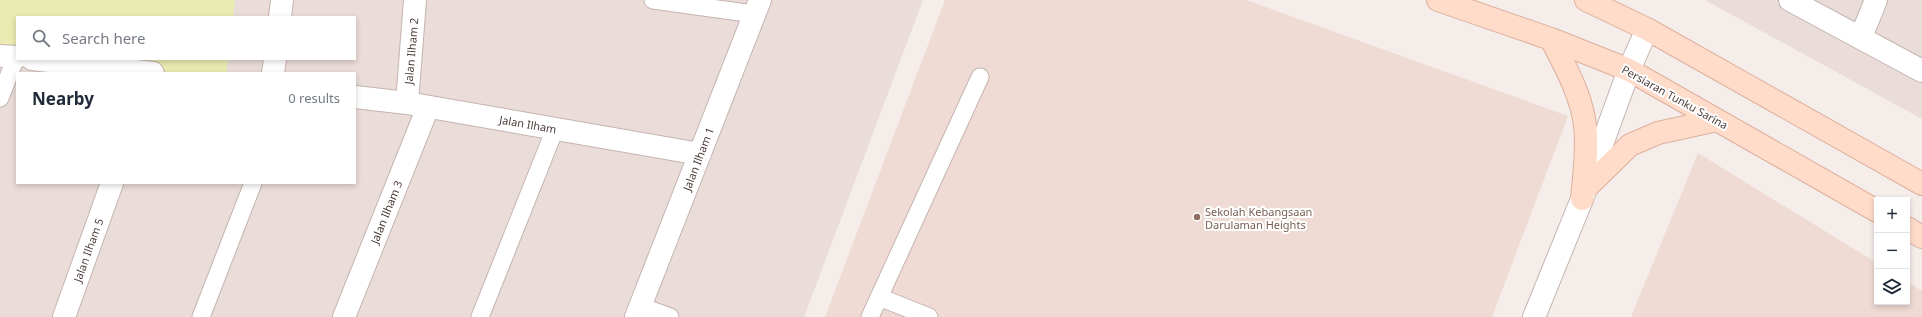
<!DOCTYPE html>
<meta charset="utf-8">
<style>
body{margin:0;font-family:"Noto Sans",sans-serif;background:#f2f2f3;color:#1f2937}
.controls{position:absolute;right:12px;bottom:12px;display:grid;overflow:hidden;border-radius:0px;box-shadow:0 2px 6px #0003}
.controls button{width:36px;height:36px;display:grid;place-items:center;padding:0;border:0;border-bottom:1px solid #e0e1e3;background:#fff;color:#1f2937;font:20px sans-serif}
.list{margin:0;padding:0;list-style:none}
h2{display:flex;justify-content:space-between;align-items:center;height:52px;margin:0;padding:0 16px;font-size:17px}
h2 small{font-size:13px;font-weight:400;color:#747a83}
.icon{flex:none;width:22px;height:22px;fill:none;stroke:currentColor;stroke-width:2;stroke-linecap:round;stroke-linejoin:round}
.map{position:relative;flex:none;width:1922px;height:317px;overflow:hidden}
.search{position:absolute;background:#fff;box-shadow:0 2px 6px #0003;left:16px;top:16px;width:340px;height:44px;display:flex;align-items:center;gap:10px;box-sizing:border-box;padding:0 14px;border-radius:0px;color:#747a83;font-size:15px}
.panel{position:absolute;background:#fff;box-shadow:0 2px 6px #0003;left:16px;top:72px;width:340px;height:112px;border-radius:0px}
.map>svg:first-child{display:block}
.residential{fill:#eadcd8;fill-rule:evenodd}
.education{fill:#efdbd3}
.green{fill:#eaebb1}
.lines{fill:none;stroke-linecap:round;stroke-linejoin:round}
.lane-casing{stroke:#c5b4af;stroke-width:19}
.street-casing{stroke:#c5b4af;stroke-width:24}
.secondary-casing{stroke:#ddaf9c;stroke-width:24}
.lane{stroke:#fff;stroke-width:17}
.street{stroke:#fff;stroke-width:22}
.secondary{stroke:#ffdbca;stroke-width:22}
.education-dot{fill:#8d6e63;stroke:#fff;stroke-width:1.5}
.labels{text-anchor:middle;dominant-baseline:central;stroke-width:4;stroke-linejoin:round;paint-order:stroke}
.street-label{font-size:11px;fill:#4a3b37;stroke:#fff}
.education-label{font-size:11px;fill:#785e54;stroke:#fff;text-anchor:start}
</style>
<div class="map">
<svg width="1922" height="317" viewBox="0 0 1922 317">
<rect width="100%" height="100%" fill="#f5edea"/>
<path class="residential" d="M0,0H923L804,317H0ZM17,17H355V59H17ZM17,73H355V183H17Z
M1705,0H1922V119Z"/>
<path class="education" d="M945,0H1246L1568,116L1492,317H825Z
M1698,153L1877,263V302H1907V282L1922,291V317H1631Z"/>
<path class="green" d="M0,0H235L233,17H17V56L0,54Z
M42,59H228L226,73H168Z"/>
<g class="lines">
<g class="lane-casing">
<path id="lane" d="M653,0L754,14
M0,98L16,57
M879,297L929,317
M640,306L670,317
M201,317L253,183
M480,317L555,129
M870,317L980,77"/>
</g>
<g class="street-casing">
<path id="street" d="M1790,0L1922,71
M280,17L282,0
M1861,37L1876,0
M0,56L17,57
M32,59L153,73
M273,73L275,59
M355,97L407,103L700,154
M407,103L415,0
M64,317L112,183
M344,317L428,107
M636,317L760,0
M1534,317L1582,199L1629,70L1647,29"/>
</g>
<g class="secondary-casing">
<path id="secondary" d="M1438,0L1551,39L1629,70L1877,211
M1586,0L1647,29L1922,184
M1551,39C1565,66 1581,94 1585,125C1588,150 1584,175 1582,199
M1586,188L1630,145L1658,133L1717,120
M1907,228L1922,237"/>
</g>
<use href="#lane" class="lane"/>
<use href="#street" class="street"/>
<use href="#secondary" class="secondary"/>
</g>
<circle class="education-dot" cx="1197" cy="217" r="4"/>
<g class="labels">
<g class="street-label">
<text transform="translate(411 51) rotate(-85)">Jalan Ilham 2</text>
<text transform="translate(1675 97) rotate(29)">Persiaran Tunku Sarina</text>
<text transform="translate(528 124) rotate(10)">Jalan Ilham</text>
<text transform="translate(698 159) rotate(-69)">Jalan Ilham 1</text>
<text transform="translate(386 212) rotate(-68)">Jalan Ilham 3</text>
<text transform="translate(88 250) rotate(-70)">Jalan Ilham 5</text>
</g>
<g class="education-label">
<text x="1205" y="211">Sekolah Kebangsaan<tspan x="1205" dy="13">Darulaman Heights</tspan></text>
</g>
</g>
</svg>
<div class="controls">
<button>+</button>
<button>−</button>
<button><svg class="icon" aria-label="layers" viewBox="0 0 24 24"><path d="M12 4l9 5-9 5-9-5zM3 14l9 5 9-5"/></svg></button>
</div>
<div class="search"><svg class="icon" aria-label="search" viewBox="0 0 24 24"><circle cx="10" cy="10" r="6"/><path d="M15 15l6 6"/></svg>Search here</div>
<section class="panel">
<h2>Nearby<small>0 results</small></h2>
<ul class="list">
</ul>
</section>
</div>
